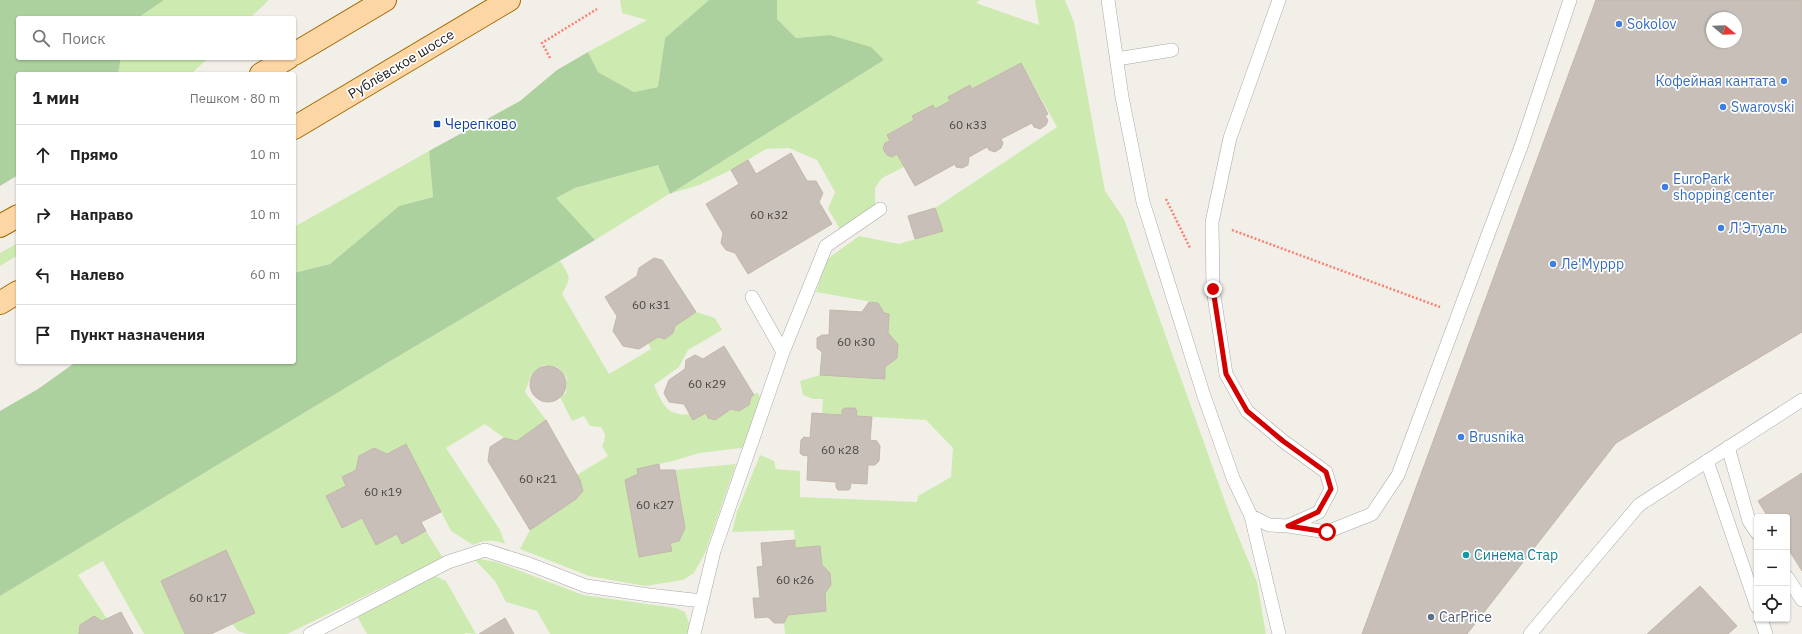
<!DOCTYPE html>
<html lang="ru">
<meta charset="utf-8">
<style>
body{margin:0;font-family:"IBM Plex Sans",sans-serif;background:#f2f2f2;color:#222}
.controls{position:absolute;right:12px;bottom:12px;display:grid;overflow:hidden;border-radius:4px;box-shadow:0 1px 3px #0004}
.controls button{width:36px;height:36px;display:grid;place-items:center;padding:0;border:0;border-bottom:1px solid #e0e0e0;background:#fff;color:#222;font:20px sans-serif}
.compass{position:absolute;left:1706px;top:12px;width:36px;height:36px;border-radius:50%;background:#fff;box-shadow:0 1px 3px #0004;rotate:109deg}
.stop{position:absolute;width:12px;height:12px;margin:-9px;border:3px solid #d40000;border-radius:50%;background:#fff}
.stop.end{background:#d40000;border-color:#fff;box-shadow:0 1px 4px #0008}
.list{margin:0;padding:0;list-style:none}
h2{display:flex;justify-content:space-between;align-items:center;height:52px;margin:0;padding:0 16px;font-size:17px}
h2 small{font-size:13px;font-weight:400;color:#767676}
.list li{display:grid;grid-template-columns:26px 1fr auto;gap:12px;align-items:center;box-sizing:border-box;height:60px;padding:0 16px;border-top:1px solid #e0e0e0}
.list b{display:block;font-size:15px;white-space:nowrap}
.list em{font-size:13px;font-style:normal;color:#767676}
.icon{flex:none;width:22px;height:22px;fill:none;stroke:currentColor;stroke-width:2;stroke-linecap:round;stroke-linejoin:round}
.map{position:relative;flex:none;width:1802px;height:634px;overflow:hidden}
.search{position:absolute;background:#fff;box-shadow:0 1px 3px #0004;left:16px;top:16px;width:280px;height:44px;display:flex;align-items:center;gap:10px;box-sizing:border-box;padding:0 14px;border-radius:4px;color:#767676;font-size:15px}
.panel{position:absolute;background:#fff;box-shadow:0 1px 3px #0004;left:16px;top:72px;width:280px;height:292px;border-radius:4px}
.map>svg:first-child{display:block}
.grass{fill:#cdebb0}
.forest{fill:#add19e}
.building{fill:#c7bfb8;stroke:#c4b6ab;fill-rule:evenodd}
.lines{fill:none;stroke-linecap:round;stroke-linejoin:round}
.service-casing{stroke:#a9a9a9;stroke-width:14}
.primary-casing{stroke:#a06b00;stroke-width:24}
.path{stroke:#fa8072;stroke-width:2.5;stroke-dasharray:2 2;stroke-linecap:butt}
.service{stroke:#fff;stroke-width:13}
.primary{stroke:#fcd6a4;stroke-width:22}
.route{stroke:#d40000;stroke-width:5}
.shop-dot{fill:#3f7fe0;stroke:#fff;stroke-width:1.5}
.transit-dot{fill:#1a4fb4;stroke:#fff;stroke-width:1.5}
.culture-dot{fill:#0f9aa8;stroke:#fff;stroke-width:1.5}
.service-dot{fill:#5c6f8a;stroke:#fff;stroke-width:1.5}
.labels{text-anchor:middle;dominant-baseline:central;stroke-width:3.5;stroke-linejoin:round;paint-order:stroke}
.number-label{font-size:12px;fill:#4b4948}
.shop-label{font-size:14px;fill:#366cbe;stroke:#fff;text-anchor:start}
.street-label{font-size:14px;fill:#222;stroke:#fff}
.transit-label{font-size:14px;fill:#164399;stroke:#fff;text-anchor:start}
.culture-label{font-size:14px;fill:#0d838f;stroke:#fff;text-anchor:start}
.service-label{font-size:14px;fill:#4e5e75;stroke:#fff;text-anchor:start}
</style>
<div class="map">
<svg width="1802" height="634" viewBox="0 0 1802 634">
<rect width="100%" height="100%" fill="#f2efe9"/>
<path class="grass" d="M164,0H269L250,18H138Z
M620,0H709L665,38L659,87L634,92L598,72L588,52L647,20L622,13Z
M777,0H980L976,3L1039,25L1035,0H1065L1074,22L1105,191L1124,219L1232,521L1257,582L1266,634H785L784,623L788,615L826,611L825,593L831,585L830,573L822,565L820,546L795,548L794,530L732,532L737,512L760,455L774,461L776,469L800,471V497L917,502L918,496L951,477L953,448L926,420L856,416L857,411L855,408H845L842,410V415L822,413L823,399H813L803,395L800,381L820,375L885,379V367L897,357L898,344L888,333L889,314L884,313L878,303L816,292L826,260L859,236L899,244L942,231L935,208L1057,127L1021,63L972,89L970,85L948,97L950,101L935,109L933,105L912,116L914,120L887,135L890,141L885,143L883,149L887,155L892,157L897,154L904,167L882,178L875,188V205L840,229L828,209L835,192L817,160L789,148L766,149L731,170L699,185L669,194L595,240L555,198L575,188L658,165L670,194L884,60L830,35L796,38L777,19Z
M121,58H208L191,74H118Z
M429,151L433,197L399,206L330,264L294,273V227Z
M18,243V255L0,266V253Z
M560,261C570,277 572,277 562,294L609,374L651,349L648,343L658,337L665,339L673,333L675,326L696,312L715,318L722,330L688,350L679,367L654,385C662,403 667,417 690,414L693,420L706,413L708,418L714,420L731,409L739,411L749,405L751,397L757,392L765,405L742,448L699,453L673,461L637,469L638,474L625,480L640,557L671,551L670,543L679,541L685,528L675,470L736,464L705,553L694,573L683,580L645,586L589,576L520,549L530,530L576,499L583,491L577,475L608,456L602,446C606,438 606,434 601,427L590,426L584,416L572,421L560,397L566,393L567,378L557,367L543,365L531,375L525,392L546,420L517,441L504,438L485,424L446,448L500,530L505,544C493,539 484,540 473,545L451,531L406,444L387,454L374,448L359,456L356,470L342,477L346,486L342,528L362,518L376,545L397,534L402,544L426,531L443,558L287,634H247L238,631L232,624L255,613L226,551L161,581L185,634H144L103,561L78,575L107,619L102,621L94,616L80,625L79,634H0V596L377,369Z
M473,558L497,562L583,595L676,608L685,612L689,623V634H550L537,611L506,602L495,581Z
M435,576L446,581L476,634L466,633L464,634H367L357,616Z"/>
<path class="forest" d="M0,0H164L138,18H18V58H121L118,74H18V175L0,186Z
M709,0H777V19L796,38L830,35L871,47L884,60L670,194L658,165L575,188L556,198L595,240L377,369L0,596V411L38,389L76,362H294V273L330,264L399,206L433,197L429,151L520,101L557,70L588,52L598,72L634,92L658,87L665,38Z"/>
<path class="building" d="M1596,0H1802V332L1616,443L1467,634H1362ZM1712,18H1736V42H1712Z
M1021,63L1048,114L1045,116L1048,120L1046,125L1040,129L1034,127L1032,123L1001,139L1003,143L1001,148L995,152L989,150L987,147L969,157L968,165L962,168L956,167L955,164L915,186L897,154L892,157L887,155L883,149L885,143L890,141L887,135L914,120L912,116L933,105L935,109L950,101L948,97L970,85L972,89Z
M791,153L807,181H816L823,193L819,202L832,224L748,274L735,253L726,250L721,243L723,233L706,204L739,184L731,170L748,160L756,174Z
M935,208L943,231L915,239L908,216Z
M654,258L662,260L696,312L675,326L673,333L665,339L658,337L639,349L623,346L613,331L617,316L605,297L637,276L639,268Z
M869,302L878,303L884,313L889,314L888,333L898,344L897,358L885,367V379L820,375L822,352L817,348V338L822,335H829L830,310L862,312Z
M724,346L754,395L751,397L749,405L739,411L731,409L715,420L708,418L706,413L693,420L684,404L669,402L664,393L669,380L685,369L686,360L695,355L703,359Z
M530 384a18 18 0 1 1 36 0a18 18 0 1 1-36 0Z
M845,408H855L857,411L856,416L872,417L870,440L877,441L880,446L879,461L875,465H868L867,484L851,483L850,489L848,490H838L836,487V482L807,480L808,456L802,455L800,453L801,440L804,437L810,438L812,413L842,415V410Z
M546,420L580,480L583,491L576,499L530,530L488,461L490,447L504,438L517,441Z
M406,444L441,512L421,522L426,531L402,544L397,534L376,545L362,518L342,528L326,496L346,486L342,477L356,470L359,456L374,448L387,454Z
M659,464L660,470H675L685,528L679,541L670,543L672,551L639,557L625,480L638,474L637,469Z
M1802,473V571L1787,547V517H1768L1758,501Z
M795,540V548L820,546L822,565L830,573L831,585L825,593L826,611L788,615L784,623H774L768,617L755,618L753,598H760L757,567L763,566L761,543Z
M226,550L255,613L211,634H185L161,581Z
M1700,586L1737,626L1728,634H1647Z
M121,612L133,634H79L80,625L94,616L102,621Z
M505,618L514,634H479Z"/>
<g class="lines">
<g class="service-casing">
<path id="service" d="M1108,0L1122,97L1143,202L1204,396L1233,478L1251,516L1269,525L1288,526L1327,532L1372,514L1398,475L1522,144L1570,0
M1279,0L1230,138L1212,222L1213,289L1226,374L1247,411L1283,441L1326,472L1331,489L1319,512L1288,526
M1117,59L1172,50
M752,297L783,352
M1728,447L1749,521L1757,533
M1707,461L1757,607
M1251,516L1279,634
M1787,577L1802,600
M1761,619L1766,634
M310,634L448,562L485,550L529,564L586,586L649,595L702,601L714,551L783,352L826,246L880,209
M694,634L702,601
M1530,634L1639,505L1802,400"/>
</g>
<g class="primary-casing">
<path id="primary" d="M294,54L385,0
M261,74L288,58
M294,128L509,0
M0,226L18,216
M0,303L18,292"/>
</g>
<path class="path" d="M550,58L542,43L597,9
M1166,199L1190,248
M1232,230L1440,307"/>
<use href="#service" class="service"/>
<use href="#primary" class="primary"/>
</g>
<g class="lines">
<path class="route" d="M1213,289L1226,374L1247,411L1283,441L1326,472L1331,489L1318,512L1288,526L1327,532"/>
</g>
<g class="shop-dot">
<circle cx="1619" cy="24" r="4"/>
<circle cx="1784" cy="81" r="4"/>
<circle cx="1723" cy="107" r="4"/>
<circle cx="1665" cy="187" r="4"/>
<circle cx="1721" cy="228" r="4"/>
<circle cx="1553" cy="264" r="4"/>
<circle cx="1461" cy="437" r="4"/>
</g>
<rect class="transit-dot" x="433" y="120" width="8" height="8" rx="2"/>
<circle class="culture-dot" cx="1466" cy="555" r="4"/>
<circle class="service-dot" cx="1431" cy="617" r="4"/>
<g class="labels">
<g class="number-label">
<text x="968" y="124">60 к33</text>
<text x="769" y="214">60 к32</text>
<text x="651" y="304">60 к31</text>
<text x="856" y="341">60 к30</text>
<text x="707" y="383">60 к29</text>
<text x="840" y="449">60 к28</text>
<text x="538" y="478">60 к21</text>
<text x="383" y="491">60 к19</text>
<text x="655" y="504">60 к27</text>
<text x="795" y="579">60 к26</text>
<text x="208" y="597">60 к17</text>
</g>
<g class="shop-label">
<text x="1627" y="24">Sokolov</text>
<text x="1776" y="81" text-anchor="end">Кофейная кантата</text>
<text x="1731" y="107">Swarovski</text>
<text x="1673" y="179">EuroPark<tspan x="1673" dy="16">shopping center</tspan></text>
<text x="1729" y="228">Л'Этуаль</text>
<text x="1561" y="264">Ле'Муррр</text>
<text x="1469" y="437">Brusnika</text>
</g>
<g class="street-label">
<text transform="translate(401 64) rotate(-31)">Рублёвское шоссе</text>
</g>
<g class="transit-label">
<text x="445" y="124">Черепково</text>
</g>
<g class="culture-label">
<text x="1474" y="555">Синема Стар</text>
</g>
<g class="service-label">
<text x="1439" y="617">CarPrice</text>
</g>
</g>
</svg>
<div class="controls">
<button>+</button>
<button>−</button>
<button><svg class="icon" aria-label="locate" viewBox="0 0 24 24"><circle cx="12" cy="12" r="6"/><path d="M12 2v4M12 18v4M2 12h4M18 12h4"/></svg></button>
</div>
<svg class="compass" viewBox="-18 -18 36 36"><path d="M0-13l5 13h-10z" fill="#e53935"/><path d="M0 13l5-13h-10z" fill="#767676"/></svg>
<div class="stop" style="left:1327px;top:532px"></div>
<div class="stop end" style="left:1213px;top:289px"></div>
<div class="search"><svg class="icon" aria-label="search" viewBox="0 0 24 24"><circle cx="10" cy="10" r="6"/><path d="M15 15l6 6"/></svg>Поиск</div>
<section class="panel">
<h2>1 мин<small>Пешком · 80 m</small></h2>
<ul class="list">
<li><svg class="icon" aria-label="ahead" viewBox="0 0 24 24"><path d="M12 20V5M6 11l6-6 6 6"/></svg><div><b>Прямо</b></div><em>10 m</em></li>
<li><svg class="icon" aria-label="right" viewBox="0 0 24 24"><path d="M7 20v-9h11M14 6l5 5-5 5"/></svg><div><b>Направо</b></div><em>10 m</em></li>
<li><svg class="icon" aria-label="left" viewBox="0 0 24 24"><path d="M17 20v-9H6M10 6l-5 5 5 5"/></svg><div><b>Налево</b></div><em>60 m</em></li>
<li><svg class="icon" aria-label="arrive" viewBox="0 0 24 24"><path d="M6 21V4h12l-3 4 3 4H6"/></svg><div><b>Пункт назначения</b></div></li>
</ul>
</section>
</div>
